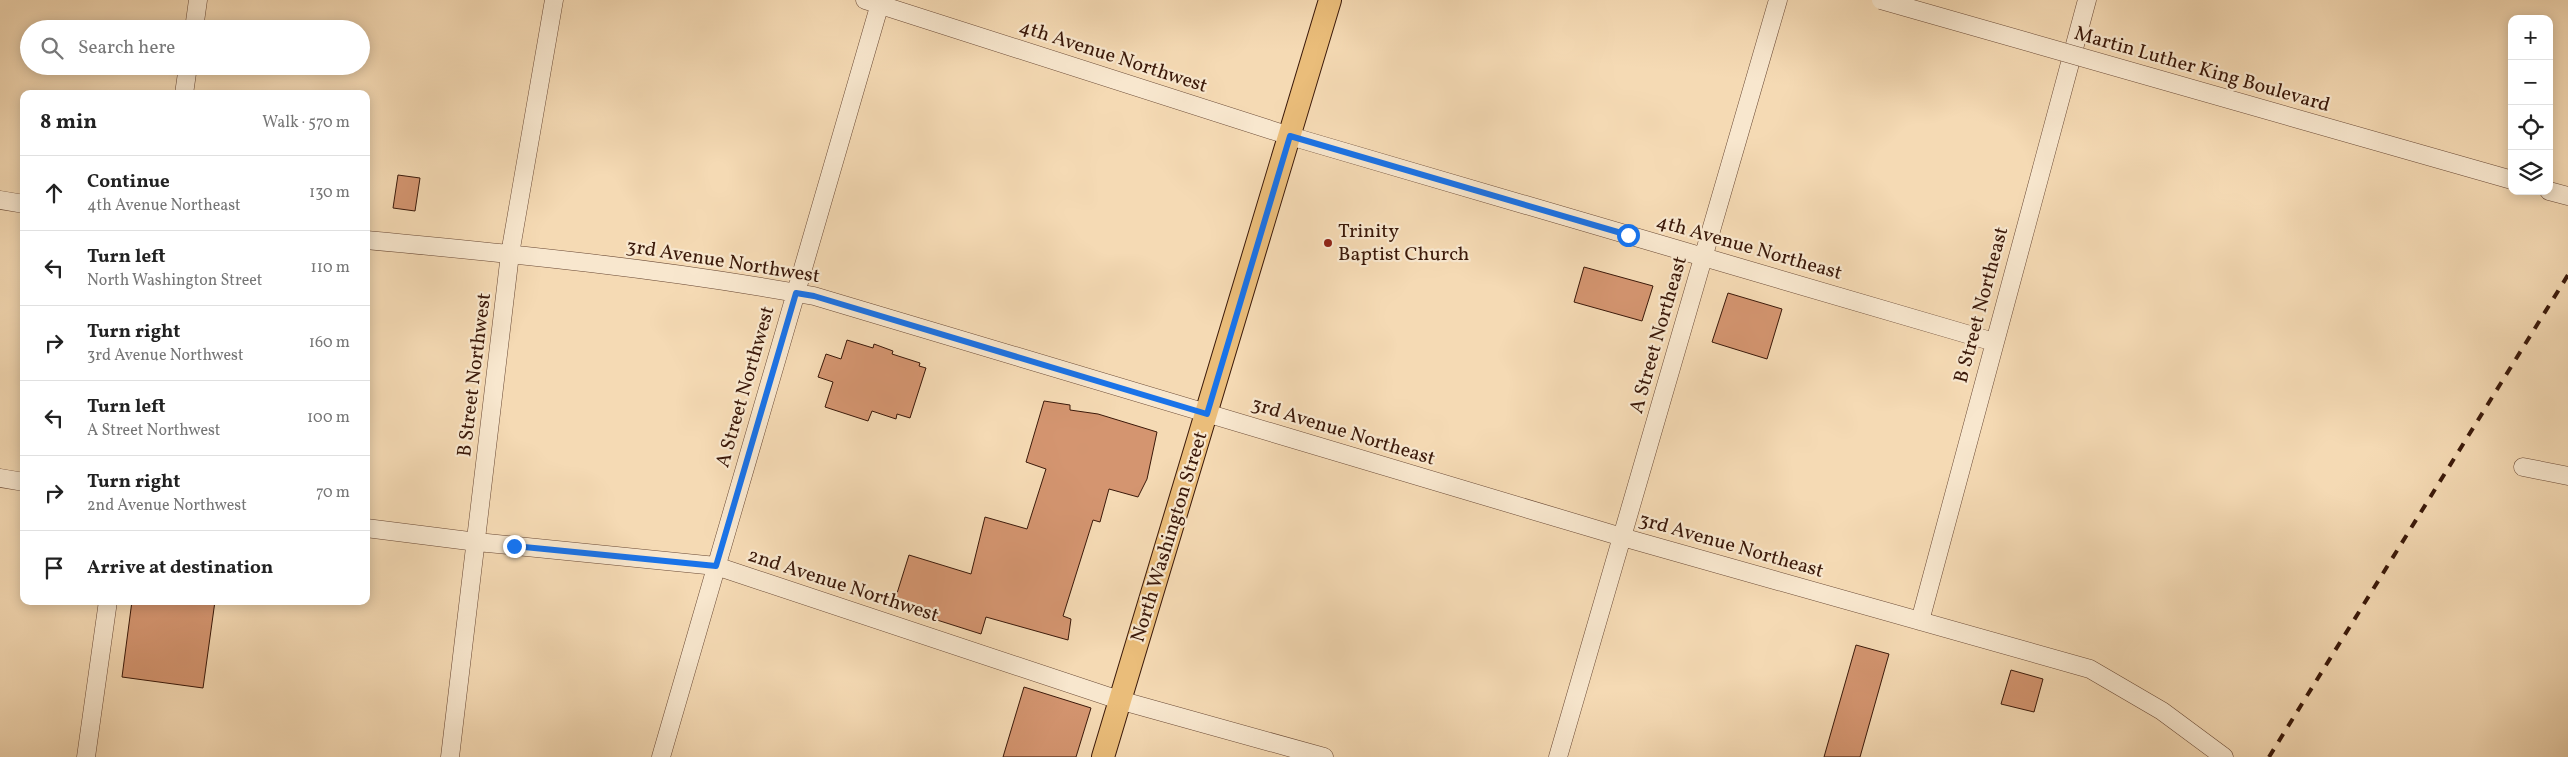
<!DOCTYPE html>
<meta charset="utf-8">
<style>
body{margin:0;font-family:Vollkorn,serif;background:#f2f2f2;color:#222}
.controls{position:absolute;right:15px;top:15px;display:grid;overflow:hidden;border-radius:10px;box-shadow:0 2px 12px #0003}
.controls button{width:45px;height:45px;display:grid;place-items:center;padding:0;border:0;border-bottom:1px solid #e0e0e0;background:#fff;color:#222;font:25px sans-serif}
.stop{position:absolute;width:15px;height:15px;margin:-11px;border:4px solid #1a73e8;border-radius:50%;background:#fff}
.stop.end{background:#1a73e8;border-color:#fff;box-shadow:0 1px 5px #0008}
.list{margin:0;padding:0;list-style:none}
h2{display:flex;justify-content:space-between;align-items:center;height:65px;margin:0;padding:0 20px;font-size:21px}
h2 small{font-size:16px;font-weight:400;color:#767676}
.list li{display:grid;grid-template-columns:32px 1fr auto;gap:15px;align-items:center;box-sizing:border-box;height:75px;padding:0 20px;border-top:1px solid #e0e0e0}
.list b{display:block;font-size:19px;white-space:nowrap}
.list p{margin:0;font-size:16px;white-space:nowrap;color:#767676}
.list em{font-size:16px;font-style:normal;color:#767676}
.icon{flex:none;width:28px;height:28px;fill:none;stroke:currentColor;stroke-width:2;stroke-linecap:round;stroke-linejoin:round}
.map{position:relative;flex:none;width:2568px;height:757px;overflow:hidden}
.search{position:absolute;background:#fff;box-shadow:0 2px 12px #0003;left:20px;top:20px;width:350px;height:55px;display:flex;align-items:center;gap:12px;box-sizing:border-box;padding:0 18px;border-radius:28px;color:#767676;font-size:19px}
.panel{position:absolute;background:#fff;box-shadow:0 2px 12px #0003;left:20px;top:90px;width:350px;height:515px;border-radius:10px}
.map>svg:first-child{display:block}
.building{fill:#d49570;stroke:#3a1809}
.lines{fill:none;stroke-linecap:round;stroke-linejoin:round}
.minor-casing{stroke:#694834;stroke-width:19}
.major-casing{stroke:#3a1809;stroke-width:24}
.minor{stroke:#f8e7ce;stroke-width:18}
.major{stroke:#eabd7a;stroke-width:22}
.rail{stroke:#3a1809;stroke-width:4;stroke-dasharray:9 9;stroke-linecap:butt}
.minor-bridge-casing{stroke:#694834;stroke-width:19;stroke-linecap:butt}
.minor-bridge{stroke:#f8e7ce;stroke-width:18}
.route{stroke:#1a73e8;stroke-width:6}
.poi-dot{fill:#8f2418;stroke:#f8e7ce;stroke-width:2}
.labels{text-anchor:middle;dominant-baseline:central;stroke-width:4.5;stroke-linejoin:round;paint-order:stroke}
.street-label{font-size:20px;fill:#3a1809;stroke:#f8e7ce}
.poi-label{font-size:20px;fill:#3a1809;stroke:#f8e7ce;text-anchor:start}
</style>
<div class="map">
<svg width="2568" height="757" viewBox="0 0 2568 757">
<rect width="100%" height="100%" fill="#f5dab4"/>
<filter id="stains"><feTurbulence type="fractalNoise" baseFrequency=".004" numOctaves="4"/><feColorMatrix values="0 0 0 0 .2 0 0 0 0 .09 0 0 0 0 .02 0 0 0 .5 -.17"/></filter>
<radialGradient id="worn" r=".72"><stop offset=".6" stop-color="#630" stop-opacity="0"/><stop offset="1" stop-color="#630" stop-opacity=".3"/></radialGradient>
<path class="building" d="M398,175L420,178L415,211L393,208Z
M1584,267L1653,286L1642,321L1574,302Z
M1728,293L1782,309L1767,359L1712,342Z
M847,340L873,348L874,344L893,351L892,354L920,363L919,366L926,368L910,418L897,414L896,419L872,411L868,421L825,407L833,382L818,377L826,354L841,359Z
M1044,401L1070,405V410L1098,414L1157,432L1147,479L1138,497L1109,489L1100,522L1093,520L1063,616L1071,619L1068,640L986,617L981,634L893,606L909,555L971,574L985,517L1027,529L1046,469L1026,462Z
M132,601H215L203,688L122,677Z
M1856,645L1889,654L1860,757H1824Z
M2011,670L2043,679L2034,712L2001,704Z
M1024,687L1091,708L1076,757H1003Z"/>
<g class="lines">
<g class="minor-casing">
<path id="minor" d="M865,0L1290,136L1994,342
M194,29L198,0
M184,94L188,66
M2549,191L2568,196
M0,200L24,204
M366,240C516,254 666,269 814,296L1622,537L2090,669L2162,711L2224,757
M2523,467L2568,476
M0,478L24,482
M366,528L477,542L716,566L1119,700L1324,757
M1920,621L2087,0
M86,757L108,601
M450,757L510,254L554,0
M661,757L881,0
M1558,757L1778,0"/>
</g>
<g class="major-casing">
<path id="major" d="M1103,757L1330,0"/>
</g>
<use href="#minor" class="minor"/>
<use href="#major" class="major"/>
<path class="rail" d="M2269,757L2568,275"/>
<g class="minor-bridge-casing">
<path id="minor-bridge" d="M1881,0L2512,180"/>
</g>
<use href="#minor-bridge" class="minor-bridge"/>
</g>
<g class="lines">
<path class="route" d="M514,546L716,566L796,293L814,296L1207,414L1290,136L1628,235"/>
</g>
<circle class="poi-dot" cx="1328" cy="243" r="5"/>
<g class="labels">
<g class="street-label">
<text transform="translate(1113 57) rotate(18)">4th Avenue Northwest</text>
<text transform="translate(2202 70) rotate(16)">Martin Luther King Boulevard</text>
<text transform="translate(1749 248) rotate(16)">4th Avenue Northeast</text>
<text transform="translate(723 262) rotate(9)">3rd Avenue Northwest</text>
<text transform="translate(1982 305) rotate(-75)">B Street Northeast</text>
<text transform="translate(1659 335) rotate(-74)">A Street Northeast</text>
<text transform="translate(475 375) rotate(-83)">B Street Northwest</text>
<text transform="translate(746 387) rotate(-74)">A Street Northwest</text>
<text transform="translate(1343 432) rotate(17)">3rd Avenue Northeast</text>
<text transform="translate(1170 537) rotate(-73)">North Washington Street</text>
<text transform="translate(1731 546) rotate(16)">3rd Avenue Northeast</text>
<text transform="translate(843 586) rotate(18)">2nd Avenue Northwest</text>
</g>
<g class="poi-label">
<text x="1338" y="232">Trinity<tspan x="1338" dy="23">Baptist Church</tspan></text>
</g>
</g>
<rect width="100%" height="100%" filter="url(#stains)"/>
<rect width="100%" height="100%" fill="url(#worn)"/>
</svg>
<div class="controls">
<button>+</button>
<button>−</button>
<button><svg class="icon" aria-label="locate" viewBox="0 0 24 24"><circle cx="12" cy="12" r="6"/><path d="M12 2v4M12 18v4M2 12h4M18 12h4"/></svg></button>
<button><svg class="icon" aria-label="layers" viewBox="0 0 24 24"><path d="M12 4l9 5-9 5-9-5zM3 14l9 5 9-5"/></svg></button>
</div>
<div class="stop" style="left:1628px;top:235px"></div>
<div class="stop end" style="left:514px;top:546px"></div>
<div class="search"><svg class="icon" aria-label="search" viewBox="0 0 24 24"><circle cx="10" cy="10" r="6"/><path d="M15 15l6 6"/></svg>Search here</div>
<section class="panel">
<h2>8 min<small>Walk · 570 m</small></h2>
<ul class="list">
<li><svg class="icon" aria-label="ahead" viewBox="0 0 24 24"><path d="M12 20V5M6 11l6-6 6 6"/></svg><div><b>Continue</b><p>4th Avenue Northeast</p></div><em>130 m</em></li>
<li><svg class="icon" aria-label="left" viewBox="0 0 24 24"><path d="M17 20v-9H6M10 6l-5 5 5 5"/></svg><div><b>Turn left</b><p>North Washington Street</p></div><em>110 m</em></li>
<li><svg class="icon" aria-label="right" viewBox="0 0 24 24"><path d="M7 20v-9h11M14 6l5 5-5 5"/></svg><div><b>Turn right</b><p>3rd Avenue Northwest</p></div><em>160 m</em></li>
<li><svg class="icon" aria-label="left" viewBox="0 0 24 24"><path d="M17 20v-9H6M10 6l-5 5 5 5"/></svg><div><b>Turn left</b><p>A Street Northwest</p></div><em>100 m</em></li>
<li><svg class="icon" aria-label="right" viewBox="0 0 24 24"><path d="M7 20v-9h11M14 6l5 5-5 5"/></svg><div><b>Turn right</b><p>2nd Avenue Northwest</p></div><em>70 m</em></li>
<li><svg class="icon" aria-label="arrive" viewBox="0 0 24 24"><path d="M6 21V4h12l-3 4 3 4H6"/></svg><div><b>Arrive at destination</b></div></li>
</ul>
</section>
</div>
